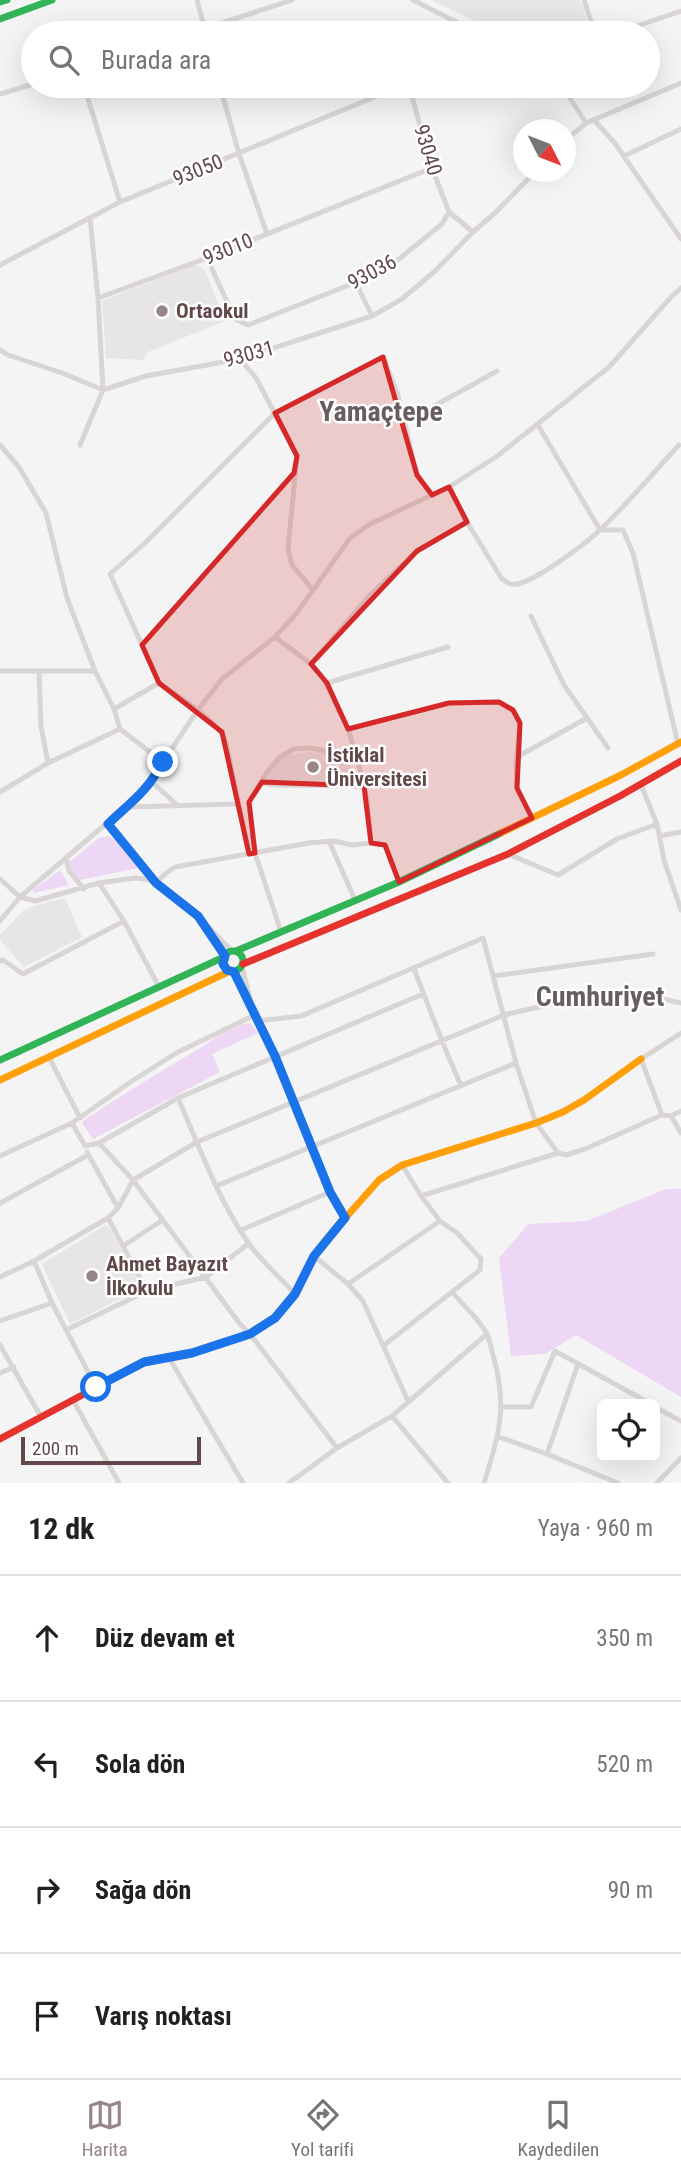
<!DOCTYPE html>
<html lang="tr">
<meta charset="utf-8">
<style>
body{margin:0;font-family:"Roboto Condensed",sans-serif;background:#f6f6f6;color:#202124}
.controls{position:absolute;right:21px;bottom:21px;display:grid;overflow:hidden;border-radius:10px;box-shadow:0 7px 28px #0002}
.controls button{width:63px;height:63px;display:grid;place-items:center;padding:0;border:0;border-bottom:2px solid #e0e0e0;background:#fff;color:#202124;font:35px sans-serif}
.compass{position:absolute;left:513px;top:119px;width:63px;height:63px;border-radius:50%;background:#fff;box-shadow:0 7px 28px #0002;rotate:132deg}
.scale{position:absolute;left:21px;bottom:18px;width:180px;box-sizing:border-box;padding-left:7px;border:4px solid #63484b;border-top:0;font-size:19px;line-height:24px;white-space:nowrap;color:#63484b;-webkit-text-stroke:5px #fff;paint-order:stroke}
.stop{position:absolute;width:21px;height:21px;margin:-16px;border:5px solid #1a73e8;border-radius:50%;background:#fff}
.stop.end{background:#1a73e8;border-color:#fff;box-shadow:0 2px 7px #0008}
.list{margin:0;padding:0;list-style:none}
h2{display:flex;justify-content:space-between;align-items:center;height:91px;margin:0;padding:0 28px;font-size:30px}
h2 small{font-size:23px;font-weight:400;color:#757577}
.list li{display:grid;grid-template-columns:46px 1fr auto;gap:21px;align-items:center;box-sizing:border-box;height:126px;padding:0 28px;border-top:2px solid #e0e0e0}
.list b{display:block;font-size:26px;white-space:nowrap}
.list em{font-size:23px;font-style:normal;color:#757577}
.icon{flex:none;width:38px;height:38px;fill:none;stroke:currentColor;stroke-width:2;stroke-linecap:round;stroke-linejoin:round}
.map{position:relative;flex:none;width:681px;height:1483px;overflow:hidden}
.search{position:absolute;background:#fff;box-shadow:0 7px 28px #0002;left:21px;right:21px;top:21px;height:77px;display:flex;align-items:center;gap:18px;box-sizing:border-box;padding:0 24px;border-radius:38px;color:#757577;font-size:26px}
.sheet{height:595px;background:#fff}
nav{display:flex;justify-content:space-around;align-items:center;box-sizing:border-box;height:98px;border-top:2px solid #e0e0e0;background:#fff;font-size:19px;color:#757577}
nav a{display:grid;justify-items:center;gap:4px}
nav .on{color:#968486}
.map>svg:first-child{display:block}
.education{fill:#e7e5e5}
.green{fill:#eed7f4}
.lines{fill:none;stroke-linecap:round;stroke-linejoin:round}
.street{stroke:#dad5d5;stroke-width:5}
.fast{stroke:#30b455;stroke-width:7}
.slow{stroke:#ff9f0a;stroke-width:7}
.jam{stroke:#e5322d;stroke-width:7}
.route{stroke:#1a73e8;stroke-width:9}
.marked{fill:#d62828;fill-opacity:0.2;stroke:#d62828;stroke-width:5;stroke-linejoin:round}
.poi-dot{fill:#968486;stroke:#fff;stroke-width:2.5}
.labels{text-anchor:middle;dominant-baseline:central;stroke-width:5;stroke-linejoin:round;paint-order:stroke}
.street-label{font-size:21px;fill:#63484b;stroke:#fff}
.poi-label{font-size:21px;font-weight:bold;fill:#63484b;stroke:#fff;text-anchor:start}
.district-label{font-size:28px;font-weight:bold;fill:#685e5f;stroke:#fff}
</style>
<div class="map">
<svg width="681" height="1483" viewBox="0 0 681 1483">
<rect width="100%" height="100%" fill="#f4f4f4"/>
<path class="education" d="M431,0H580L591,33H500Z
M195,264L205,270L225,321L148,352L143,360L106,358L102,301Z
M308,752L328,753L354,768L353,782H274L266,779L275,766L285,756Z
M65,898L82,937L24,967L0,940V935L22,912L33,906Z
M105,1225L109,1227L142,1288L70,1324L42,1264Z"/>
<path class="green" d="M109,836L115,839L138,868L80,880C75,876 69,870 69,862L99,838Z
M60,870L69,885L34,893L33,890Z
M251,1023L258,1033L212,1054L220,1072L93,1139L82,1123L84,1120C121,1096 159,1072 197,1050C213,1040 232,1025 251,1023Z
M666,1189H681V1397L576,1335L545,1354L511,1356L499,1258L528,1224L587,1221Z"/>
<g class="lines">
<path class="street" d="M197,0L206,33
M413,0L478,33
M584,0L595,33
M191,33L292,0
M616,33L681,11
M84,86L120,202
M220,86L239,154L267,234
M409,86L432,168L449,212L473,232L496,212L535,172
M562,86L586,123
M0,94L33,84
M594,120L614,142L681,239
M566,140L586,123L681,83
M624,156L681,129
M90,218L98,298L207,258L432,168
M207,258L235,319L248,325L362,280L394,263L442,224L449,212
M0,265L120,202L401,86
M356,283L372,316
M0,350L8,355L65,374L103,390L146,376L240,359L372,316L402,299L434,272L473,232
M240,359L256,378L297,456L288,549L292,565L313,590
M404,423L497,371
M538,425L600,530
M0,445L19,467L46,513L67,598L95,671L114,709L120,729L163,762
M80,445L103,390L98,298
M449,487L467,522L502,579C508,583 510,585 517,584C536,581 588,542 602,528C629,502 654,472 679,445
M600,530H623L633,553L678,744
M531,616L564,685L608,748
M275,637L311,664L322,676L348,729
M142,645L110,574L145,543L275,413L383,357L398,395L417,475L432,495
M311,664L371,594L417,551L467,522
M0,671H95
M39,672L41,726L48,763
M159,683L142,645L294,473
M327,683L448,647
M114,709L159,683C181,699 214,716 226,742L249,854
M517,757L587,718
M358,761L348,729L449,703L499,702L513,710L520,723L516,764L517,788L532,818
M152,782L177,805
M262,782L272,785L364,786
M641,785L657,824L664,860L681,910
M0,792L48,763L120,729
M128,807L237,804
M108,824L156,883L166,873L175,867L309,843L333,841L352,845L371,843
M660,836L681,832
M329,841L355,900
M508,854L558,875L617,839L657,824
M66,859L69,871L84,889
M0,879L20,897L141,794L152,782L163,762L197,711L222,679L275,637L296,614L350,538L370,524L449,487L496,457L609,367L672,296L681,288
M99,883L124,921
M0,921L20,897L35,901L99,883L135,878L145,879L156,883L189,907L232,951
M205,928L225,956
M281,932L255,853L249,802L267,772L280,757L294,749L310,748L322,750L358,761L367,800L371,843L385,845L399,882
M0,961L3,960L23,974L124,921L158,985
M242,967L250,998
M414,969L442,1041L461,1086
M234,972L275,1056L330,1192L345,1218
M493,976L653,954
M258,1021L301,1016L483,938L516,1063L536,1123L558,1153L566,1155L585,1149L662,1115L671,1116L681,1111
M50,1059L80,1118
M178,1098L423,994
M662,1115L641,1059L681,1033
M671,1116L681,1133
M72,1123L85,1146L99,1143L178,1098C199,1146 217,1197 247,1241C260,1260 280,1277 295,1294
M99,1143L133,1180L240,1324L250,1334L337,1448
M87,1152L118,1208
M0,1156L72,1123L132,1081L178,1052L255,1015
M216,1186L516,1063
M421,1196L558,1153
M0,1203L88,1155
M108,1218L147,1291
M241,1230L330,1192
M123,1246L163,1220
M314,1256L348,1284L363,1301L408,1401
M34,1261L52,1303L96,1387
M0,1277L34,1261L108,1218L118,1208L133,1180L197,1142L504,1015L564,1001L650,996L681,1003
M348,1284L440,1221
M452,1292C462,1304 480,1320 487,1334C490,1340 491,1349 493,1355C508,1407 499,1434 484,1483
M0,1321L52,1303
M66,1330L147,1291L206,1277L249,1243
M0,1345L41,1417
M383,1346L480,1270L481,1259L457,1233L440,1221L421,1196L402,1165
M168,1356L243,1483
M0,1373L14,1367
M73,1400L119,1483
M502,1407H531L555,1351L651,1404
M655,1407L681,1421
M392,1416L448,1483
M499,1437L547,1454L618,1483
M547,1454L578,1364
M289,1483L337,1448L392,1416L487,1334
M657,1483L681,1458"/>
<path class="fast" d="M0,2L7,0
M0,19L52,0
M223 961a10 10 0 1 1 20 0a10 10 0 1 1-20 0Z
M236,951L399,882L501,833
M0,1060L224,957"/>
<path class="slow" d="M501,833L621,775L681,742
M0,1080L230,971
M274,1318L295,1294L314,1256L325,1241L379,1180L402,1165L536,1123L563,1112L584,1100L641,1059"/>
<path class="jam" d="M243,964L508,854L620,796L681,761
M0,1439L144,1362L192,1353L250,1334L274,1318"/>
</g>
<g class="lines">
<path class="route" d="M96,1387L144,1362L192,1353L250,1334L275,1318L295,1294L314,1256L345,1218L330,1192L275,1056L234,972L227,970L223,964L225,956L198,916L156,883L108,824C132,801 146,793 163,762"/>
</g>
<path class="marked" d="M383,357L417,475L432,495L449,487L467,522L417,551L311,664L327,683L348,729L449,703L499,702L513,710L520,723L517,788L532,818L399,882L385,845L371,843L364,786L262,782L249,802L255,853L249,854L222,732L159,683L142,645L294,473L297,456L275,413Z"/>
<g class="poi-dot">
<circle cx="162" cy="311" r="7"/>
<circle cx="313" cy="767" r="7"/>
<circle cx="92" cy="1276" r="7"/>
</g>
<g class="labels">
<g class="street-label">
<text transform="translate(428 150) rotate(73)">93040</text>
<text transform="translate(198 170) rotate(-22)">93050</text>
<text transform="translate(228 249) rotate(-22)">93010</text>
<text transform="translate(372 272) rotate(-28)">93036</text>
<text transform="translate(249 354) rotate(-15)">93031</text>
</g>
<g class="poi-label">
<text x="176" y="311">Ortaokul</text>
<text x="327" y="755">İstiklal<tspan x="327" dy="24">Üniversitesi</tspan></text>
<text x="106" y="1264">Ahmet Bayazıt<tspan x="106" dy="24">İlkokulu</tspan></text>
</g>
<g class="district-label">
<text x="381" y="411">Yamaçtepe</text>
<text x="600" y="996">Cumhuriyet</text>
</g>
</g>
</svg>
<div class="controls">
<button><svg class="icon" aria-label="locate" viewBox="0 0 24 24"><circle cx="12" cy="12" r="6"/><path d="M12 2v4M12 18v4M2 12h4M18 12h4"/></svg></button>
</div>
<svg class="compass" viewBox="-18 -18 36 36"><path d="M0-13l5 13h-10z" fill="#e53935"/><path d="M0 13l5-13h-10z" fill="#757577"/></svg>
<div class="scale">200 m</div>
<div class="stop" style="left:96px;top:1387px"></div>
<div class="stop end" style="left:163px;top:762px"></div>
<div class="search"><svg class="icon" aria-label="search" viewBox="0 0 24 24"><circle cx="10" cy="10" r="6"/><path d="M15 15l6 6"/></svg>Burada ara</div>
</div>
<section class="sheet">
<h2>12 dk<small>Yaya · 960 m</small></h2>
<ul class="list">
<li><svg class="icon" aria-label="ahead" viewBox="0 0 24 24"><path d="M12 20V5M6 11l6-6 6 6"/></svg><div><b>Düz devam et</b></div><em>350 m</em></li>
<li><svg class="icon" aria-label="left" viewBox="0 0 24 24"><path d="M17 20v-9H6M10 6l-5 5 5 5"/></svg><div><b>Sola dön</b></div><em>520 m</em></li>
<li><svg class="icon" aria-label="right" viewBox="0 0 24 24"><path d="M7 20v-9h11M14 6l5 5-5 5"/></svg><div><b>Sağa dön</b></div><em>90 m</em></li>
<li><svg class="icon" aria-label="arrive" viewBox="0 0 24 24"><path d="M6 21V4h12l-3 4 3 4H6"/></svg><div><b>Varış noktası</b></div></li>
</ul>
</section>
<nav>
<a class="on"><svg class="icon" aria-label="map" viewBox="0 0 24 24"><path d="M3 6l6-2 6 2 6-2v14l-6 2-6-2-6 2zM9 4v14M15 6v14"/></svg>Harita</a>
<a><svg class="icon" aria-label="directions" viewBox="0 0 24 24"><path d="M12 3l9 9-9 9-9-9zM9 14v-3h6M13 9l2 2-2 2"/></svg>Yol tarifi</a>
<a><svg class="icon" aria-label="saved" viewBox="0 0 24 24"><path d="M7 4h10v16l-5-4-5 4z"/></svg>Kaydedilen</a>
</nav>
